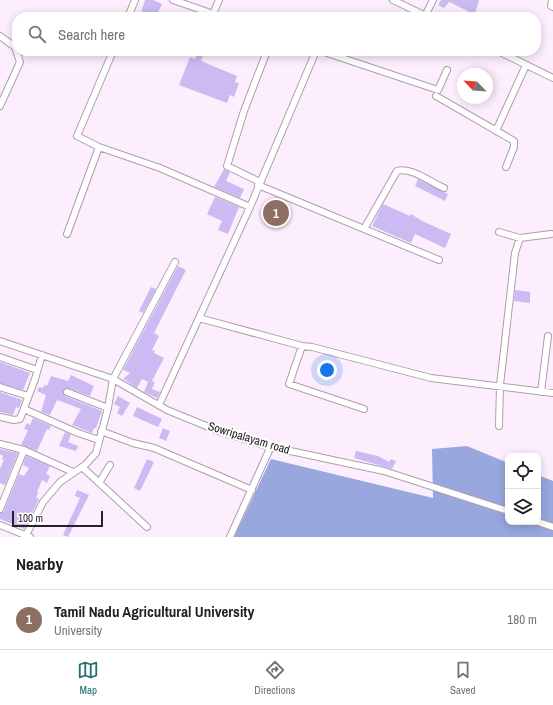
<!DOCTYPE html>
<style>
body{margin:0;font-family:"Archivo Narrow",sans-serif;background:#f2f2f2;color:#202124}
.controls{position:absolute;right:12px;bottom:12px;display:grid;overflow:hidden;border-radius:8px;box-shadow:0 2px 10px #0003}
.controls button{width:36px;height:36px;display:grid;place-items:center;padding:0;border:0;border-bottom:1px solid #e0e0e0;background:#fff;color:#202124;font:20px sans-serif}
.compass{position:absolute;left:457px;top:68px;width:36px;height:36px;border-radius:50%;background:#fff;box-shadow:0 2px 10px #0003;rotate:295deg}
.scale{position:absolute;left:12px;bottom:10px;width:91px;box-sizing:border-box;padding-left:4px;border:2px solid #262026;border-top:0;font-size:11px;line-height:14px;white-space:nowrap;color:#262026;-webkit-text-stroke:3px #fff;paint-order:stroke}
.you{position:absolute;left:327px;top:370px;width:14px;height:14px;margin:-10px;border:3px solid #fff;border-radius:50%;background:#1a73e8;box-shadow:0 0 0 6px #1a73e833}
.badge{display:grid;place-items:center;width:26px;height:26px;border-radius:50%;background:#26716e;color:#fff;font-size:13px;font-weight:700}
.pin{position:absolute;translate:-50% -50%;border:2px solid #fff;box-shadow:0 1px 4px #0006}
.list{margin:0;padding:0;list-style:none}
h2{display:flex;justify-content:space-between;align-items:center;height:52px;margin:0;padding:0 16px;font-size:17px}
h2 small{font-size:13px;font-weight:400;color:#757577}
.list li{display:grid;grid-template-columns:26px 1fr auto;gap:12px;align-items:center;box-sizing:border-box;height:60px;padding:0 16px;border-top:1px solid #e0e0e0}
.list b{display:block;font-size:15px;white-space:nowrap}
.list p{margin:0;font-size:13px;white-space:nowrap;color:#757577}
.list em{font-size:13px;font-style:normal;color:#757577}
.icon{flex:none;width:22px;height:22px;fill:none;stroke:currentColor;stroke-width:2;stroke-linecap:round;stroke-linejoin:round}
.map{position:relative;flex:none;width:553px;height:537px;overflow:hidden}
.search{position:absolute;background:#fff;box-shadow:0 2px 10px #0003;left:12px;right:12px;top:12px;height:44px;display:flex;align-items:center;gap:10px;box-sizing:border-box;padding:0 14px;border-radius:16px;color:#757577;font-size:15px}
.sheet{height:112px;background:#fff}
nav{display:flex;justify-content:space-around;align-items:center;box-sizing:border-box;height:56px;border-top:1px solid #e0e0e0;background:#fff;font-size:11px;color:#757577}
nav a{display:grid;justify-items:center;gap:2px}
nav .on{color:#26716e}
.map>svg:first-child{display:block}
.water{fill:#98a7dd}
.building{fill:#ccbaf3}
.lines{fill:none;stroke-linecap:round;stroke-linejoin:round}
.minor-casing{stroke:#ae9dae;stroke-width:8}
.minor{stroke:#fff;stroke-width:6}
.labels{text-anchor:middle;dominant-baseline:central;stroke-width:4;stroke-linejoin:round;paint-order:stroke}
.street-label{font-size:12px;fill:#262026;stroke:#fff}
</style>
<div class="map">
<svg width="553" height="537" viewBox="0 0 553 537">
<rect width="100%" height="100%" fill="#fdeefd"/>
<path class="water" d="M467,446L508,463V522H538V475L553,481V537H234L271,459L433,498L432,449Z"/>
<path class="building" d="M145,0H153L162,4L156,17H151L141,13Z
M441,0H479L474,17H467L468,11L449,2L444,8L438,5Z
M197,51L204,52L201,61L237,76L235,82L239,83L234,97L230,95L227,103L179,85L190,57L195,59Z
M224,169L230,172L226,181L244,189L240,198L214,187Z
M418,179L448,194L445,201L415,186Z
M215,197L239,207L228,234L218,230L222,221L207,214Z
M383,204L410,216L411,214L422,221L451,234L445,248L415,234L411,243L372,226Z
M178,266L186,270L154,333L159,336L152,350L155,351L154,353L164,358L152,381L155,382L152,389L160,392L157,398L144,392L148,382L142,379L137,388L125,380L123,379L130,373L123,370Z
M151,287L156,289L143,313L139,311Z
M515,290L530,292V303L514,301Z
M0,362L30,373L23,390L0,383Z
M71,375L94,386L90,396L68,388H65L63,392L65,396L102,411L96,428H94L92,433L72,425L81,409L57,400L50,415L41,412L46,395L37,391L39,387L43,388L44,385L47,386L51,376L68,381Z
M0,392L22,400L19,408L16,407L13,415L0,412Z
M118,396L130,403L122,416L117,413L120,407L114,404Z
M137,407L162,419L158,427L133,416Z
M33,418L51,426L49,430L47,429L37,451L21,445L28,430L24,429L27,423L30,425Z
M163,428L170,431L166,441L159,438Z
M65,432L71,435L68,442L78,446L76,451L59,446Z
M0,449L18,453L5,485L0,483V469L4,460L2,459L3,456L0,454Z
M356,451L378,456L389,462L391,459L396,461L392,469L354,458Z
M26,456L50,466L46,474L50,476L47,483L42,480L37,492L38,493L36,498L39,499L24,529L0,519V513L4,511L19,474L24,476L29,468L23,465Z
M147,459L154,462L140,491L134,488Z
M77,490L89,495L68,537L63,535L80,498L75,496Z"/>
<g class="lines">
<g class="minor-casing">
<path id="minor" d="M173,0L222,17
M393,0L428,17
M552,0L551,6L553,7
M213,14L219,0
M425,16L433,0
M128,17L135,0
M0,36L15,47L20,62L0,106
M321,51L438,90L447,70
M498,51L553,78
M436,96L514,141V147L506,167
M496,131L526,65
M99,147L160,168L250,207
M260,182L227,166L244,111L267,51
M258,185L439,260
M364,229L397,171C412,167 430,182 444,188
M499,232L520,238L551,234
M67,234L99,147L77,136L113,51
M199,318L302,346L312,347L431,378L553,393
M0,341L113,379L167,410L221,432L267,446L384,471L508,511
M302,346L289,384L364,409
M0,357L37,370
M0,387L28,396
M67,392L108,408
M541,392L548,336
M159,405L250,207L316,51
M24,409L78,433L99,440
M0,417L14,420L20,419L35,379L42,355
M499,426L500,385L515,253L520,238
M101,431L133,443L154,448L252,490
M0,444L24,450L73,472
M82,467L147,527
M99,483L110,465
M0,509L24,450
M538,522L553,527
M0,525L30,537
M25,537L43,502L60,482L85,465L96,453L108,408L113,379L175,262
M230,537L271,446"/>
</g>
<use href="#minor" class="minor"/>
</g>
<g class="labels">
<g class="street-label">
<text transform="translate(249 438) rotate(17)">Sowripalayam road</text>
</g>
</g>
</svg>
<div class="controls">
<button><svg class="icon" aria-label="locate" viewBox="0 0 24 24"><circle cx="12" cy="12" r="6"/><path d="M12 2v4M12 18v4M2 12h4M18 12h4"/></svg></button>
<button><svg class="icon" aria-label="layers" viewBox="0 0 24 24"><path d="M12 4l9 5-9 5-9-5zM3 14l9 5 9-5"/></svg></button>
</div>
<svg class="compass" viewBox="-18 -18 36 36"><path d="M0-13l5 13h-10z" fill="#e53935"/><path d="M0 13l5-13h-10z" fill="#757577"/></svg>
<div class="scale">100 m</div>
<div class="you"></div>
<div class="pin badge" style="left:276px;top:213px;background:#8d6e63">1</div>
<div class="search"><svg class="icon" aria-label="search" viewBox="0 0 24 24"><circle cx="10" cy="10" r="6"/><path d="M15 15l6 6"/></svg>Search here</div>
</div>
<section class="sheet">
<h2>Nearby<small></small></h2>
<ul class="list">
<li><span class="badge" style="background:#8d6e63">1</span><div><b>Tamil Nadu Agricultural University</b><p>University</p></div><em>180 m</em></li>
</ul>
</section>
<nav>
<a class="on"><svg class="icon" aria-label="map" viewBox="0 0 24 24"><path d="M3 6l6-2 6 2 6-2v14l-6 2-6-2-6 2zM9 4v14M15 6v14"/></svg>Map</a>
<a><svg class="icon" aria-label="directions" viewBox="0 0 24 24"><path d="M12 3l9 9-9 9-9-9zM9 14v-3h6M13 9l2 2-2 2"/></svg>Directions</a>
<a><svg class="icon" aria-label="saved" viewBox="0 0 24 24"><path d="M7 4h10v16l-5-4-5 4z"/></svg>Saved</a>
</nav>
